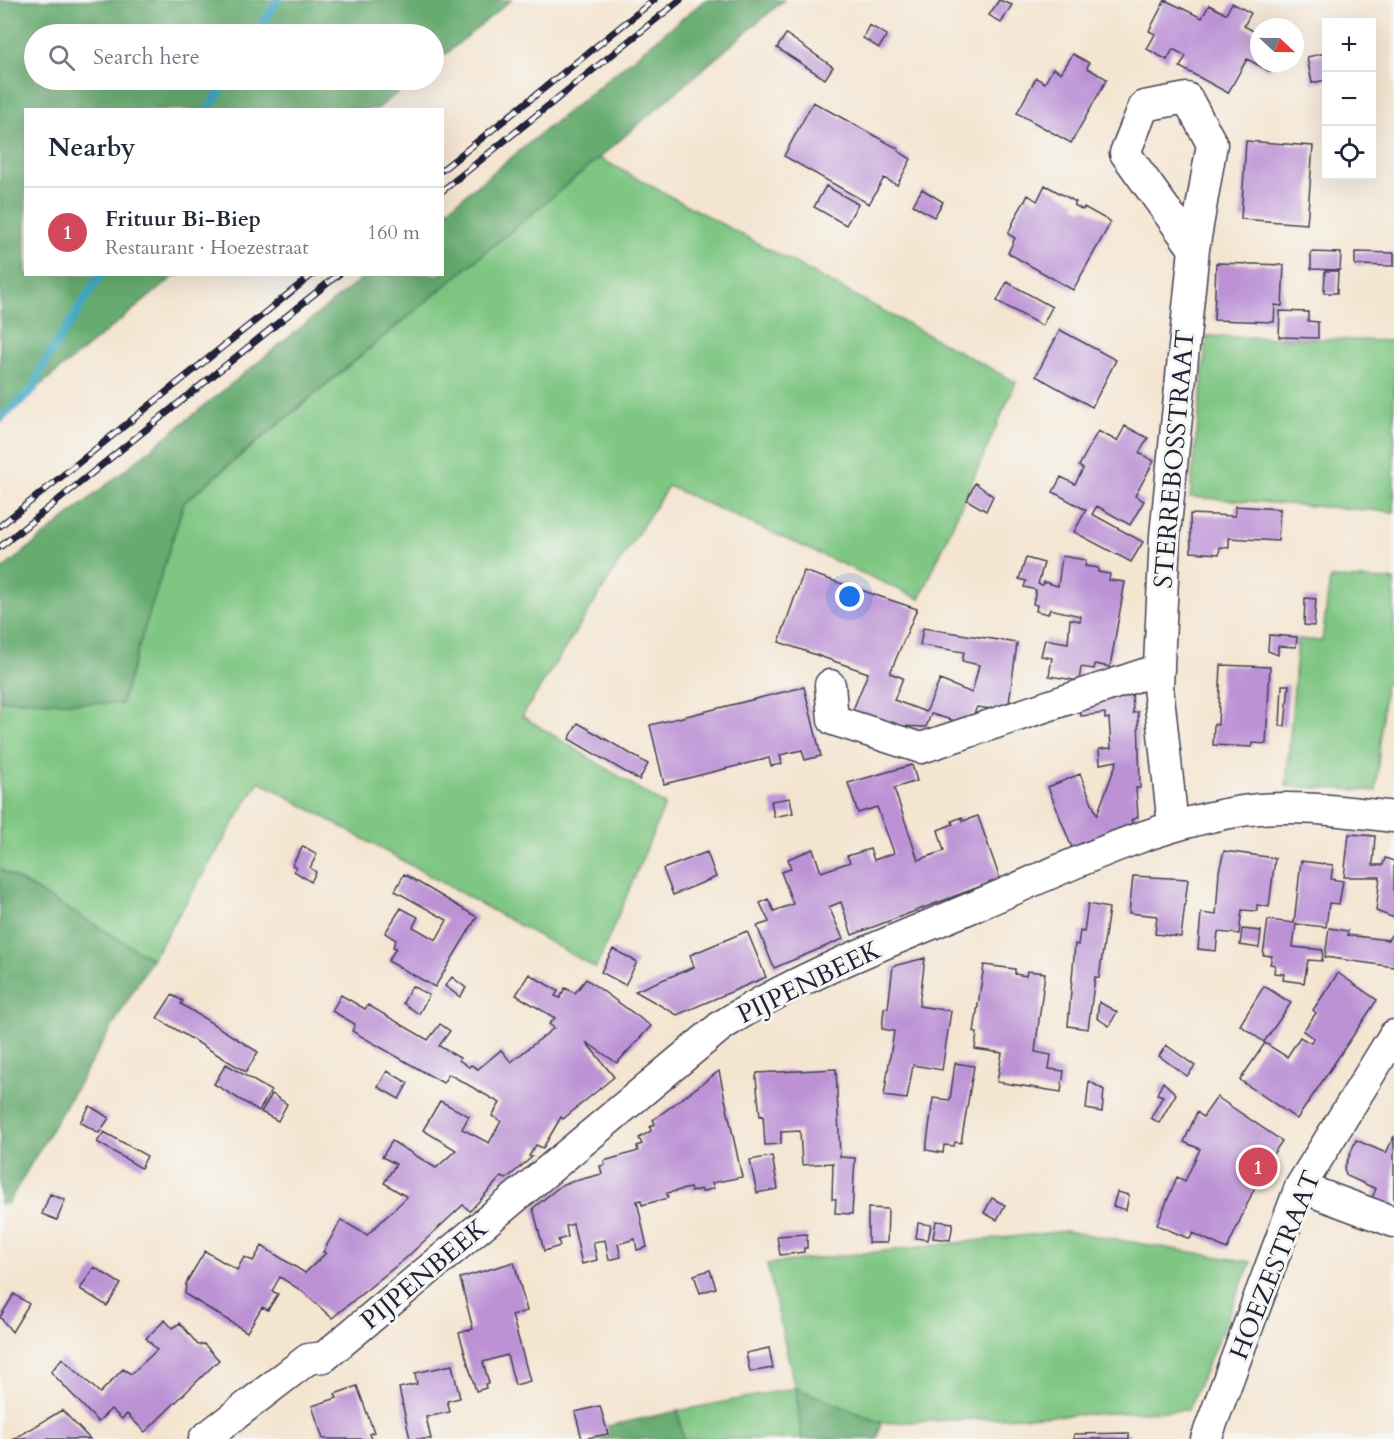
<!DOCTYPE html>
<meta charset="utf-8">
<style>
body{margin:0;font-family:Cardo,serif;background:#f6f6f7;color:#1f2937}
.controls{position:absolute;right:18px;top:18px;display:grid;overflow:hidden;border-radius:0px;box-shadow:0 6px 24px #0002}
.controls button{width:54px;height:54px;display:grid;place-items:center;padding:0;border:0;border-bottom:2px solid #e0e1e3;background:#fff;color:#1f2937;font:30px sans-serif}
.compass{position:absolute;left:1250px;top:18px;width:54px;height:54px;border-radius:50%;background:#fff;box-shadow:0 6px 24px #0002;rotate:112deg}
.you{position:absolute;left:850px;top:597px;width:21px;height:21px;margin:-15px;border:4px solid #fff;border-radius:50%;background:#1a73e8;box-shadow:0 0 0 9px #1a73e833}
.badge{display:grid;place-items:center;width:39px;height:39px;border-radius:50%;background:#d1495b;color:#fff;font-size:20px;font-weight:700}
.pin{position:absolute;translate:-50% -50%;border:3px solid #fff;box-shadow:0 2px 6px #0006}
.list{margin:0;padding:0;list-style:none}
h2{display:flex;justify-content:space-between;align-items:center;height:78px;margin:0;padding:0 24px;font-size:26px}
h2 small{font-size:20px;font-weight:400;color:#747a83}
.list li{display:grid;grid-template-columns:39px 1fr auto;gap:18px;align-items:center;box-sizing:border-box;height:90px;padding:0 24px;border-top:2px solid #e0e1e3}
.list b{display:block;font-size:22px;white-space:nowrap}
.list p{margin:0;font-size:20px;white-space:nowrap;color:#747a83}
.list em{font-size:20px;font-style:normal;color:#747a83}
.icon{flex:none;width:33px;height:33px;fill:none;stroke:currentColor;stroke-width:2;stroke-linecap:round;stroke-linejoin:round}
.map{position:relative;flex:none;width:1394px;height:1439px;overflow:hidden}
.search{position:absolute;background:#fff;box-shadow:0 6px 24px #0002;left:24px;top:24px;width:420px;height:66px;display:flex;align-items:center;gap:15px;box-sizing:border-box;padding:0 21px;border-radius:33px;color:#747a83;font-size:22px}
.panel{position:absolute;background:#fff;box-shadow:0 6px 24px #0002;left:24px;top:108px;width:420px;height:168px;border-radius:0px}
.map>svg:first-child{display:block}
.green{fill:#7ec682;stroke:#50745e;stroke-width:1.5}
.forest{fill:#66ab70;stroke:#446656;stroke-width:1.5}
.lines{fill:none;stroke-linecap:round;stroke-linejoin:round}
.stream{stroke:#42a8c2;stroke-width:9}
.building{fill:#bc92d5}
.minor-casing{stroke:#423f52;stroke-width:33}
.minor{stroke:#fff;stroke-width:30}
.rail-casing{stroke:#22223b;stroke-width:7}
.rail{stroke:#f6f6f2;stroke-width:4.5;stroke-dasharray:14;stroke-linecap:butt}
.labels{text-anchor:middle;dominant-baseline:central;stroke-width:6;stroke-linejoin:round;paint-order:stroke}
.street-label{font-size:26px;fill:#22223b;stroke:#f6f6f2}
</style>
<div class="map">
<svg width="1394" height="1439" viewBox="0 0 1394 1439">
<rect width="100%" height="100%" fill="#f6f6f2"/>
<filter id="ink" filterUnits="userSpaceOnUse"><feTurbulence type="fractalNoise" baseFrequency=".0167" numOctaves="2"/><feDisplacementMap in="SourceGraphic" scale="12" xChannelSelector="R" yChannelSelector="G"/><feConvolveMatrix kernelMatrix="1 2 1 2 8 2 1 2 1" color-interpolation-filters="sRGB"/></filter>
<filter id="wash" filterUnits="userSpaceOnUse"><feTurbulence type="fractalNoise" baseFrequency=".008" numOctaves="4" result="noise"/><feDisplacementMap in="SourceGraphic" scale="24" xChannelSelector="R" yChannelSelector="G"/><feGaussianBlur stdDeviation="1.35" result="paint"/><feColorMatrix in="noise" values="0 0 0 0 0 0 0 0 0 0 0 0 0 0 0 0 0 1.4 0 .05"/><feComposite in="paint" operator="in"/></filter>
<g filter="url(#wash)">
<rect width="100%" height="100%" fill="#f4e5d1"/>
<path class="green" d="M599,158L1016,382L920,599L668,486L522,716L665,805L596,968L259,781L152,959L0,869V700L121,704L184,503Z
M1207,336L1394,341V512L1190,497Z
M1330,578L1394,580V684L1385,683L1376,791L1286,786L1298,639L1322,641Z
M1065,1231L1251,1262L1188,1410L882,1423L796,1388L801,1439H683L678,1411L795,1388L767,1264Z"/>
<path class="forest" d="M0,0H511L434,64V34H34V80H414L377,109L26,110V274L176,275L0,418Z
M705,0H784L599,158L184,502L121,704L0,700V571L366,275L442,274L443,213Z
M0,869L152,959L8,1203L0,1204Z
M796,1388L882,1423L877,1439H801Z
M678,1411L683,1439H594L610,1435L607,1426Z"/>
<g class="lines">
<path class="stream" d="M256,34L278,0
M208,110L227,80
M0,419L34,388L43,365L101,274"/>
</g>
<g id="blocks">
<path class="building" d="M999,0L1012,5L1001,23L989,15Z
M1165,0L1202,18L1209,5L1226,14L1232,3L1251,13L1244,26L1259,34V63H1274L1269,71L1247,59L1228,93L1180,67L1186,56L1173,49L1167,60L1147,49L1155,34L1149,31Z
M869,25L887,35L879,48L863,38Z
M786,34L833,67L825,79L777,48Z
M1326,53V80L1312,83L1307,57Z
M1073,54L1089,63L1087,68L1107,79L1071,143L1017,113L1036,78L1045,83L1053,68L1061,73Z
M813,102L899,149L898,151L911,159L897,185L884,178L869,204L784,156Z
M1246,141L1313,146L1307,224L1241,219Z
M1045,185L1076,202L1074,205L1083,210L1084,207L1111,222L1073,290L1008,253L1015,238L1008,234L1017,214L1028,195L1037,201Z
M826,186L858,204L846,225L814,207Z
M922,189L943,202L934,217L913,205Z
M1311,252L1341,253L1340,270L1311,269Z
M1355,252L1394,253V266L1355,265Z
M1216,263L1284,265L1282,306L1275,305L1274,322L1214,320Z
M1325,271H1338L1337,293H1324Z
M1007,282L1052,307L1042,326L997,301Z
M1280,311L1308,312V321L1318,322V338L1279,337Z
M1060,330L1116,360L1092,407L1036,376Z
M1125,426L1148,438L1139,453L1154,461L1135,496L1144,501L1130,525L1097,506L1092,514L1143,542L1131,562L1074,532L1086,510L1053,492L1061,477L1075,484L1083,469L1079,466L1098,431L1117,441Z
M975,483L993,496L986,511L967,500Z
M1235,506L1280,509L1278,541L1229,538V548L1220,547L1219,554L1191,552L1190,514L1235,516Z
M1062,556L1086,560L1085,566L1098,568V572L1110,574L1109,580L1125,582L1110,667L1095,664L1094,669L1081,667L1079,681L1049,676L1052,658L1041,656L1045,639L1068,643L1070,619L1080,621L1081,616L1050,609L1048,614L1036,611L1037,605L1033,604L1036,590L1024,587L1026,581L1019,579L1026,558L1044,563L1038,584L1043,585L1044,582L1058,586Z
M804,571L917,609L890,673L903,678L894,700L926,712L940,680L972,693L979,665L962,661L964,652L920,645L923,628L1017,643L1008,711L977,707L969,725L931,714L926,727L896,726L873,716L872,720L852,712L868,673L779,642Z
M1305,598L1316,599L1314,626L1304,625Z
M1269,635L1297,637L1296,647L1278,646V655L1268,651Z
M1221,665L1270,667L1266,744L1253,743L1252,747L1213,745L1214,724L1218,725Z
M1282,685H1289L1285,726H1280Z
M804,687L821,756L805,760L802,750L780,755L782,764L771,766L769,758L664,784L650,725Z
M1132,691L1133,713L1138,712L1140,788H1136L1138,817L1131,820L1133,825L1072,848L1048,787L1080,774L1097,815L1117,761L1100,764L1099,749L1111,748L1109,718L1105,719V713L1081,716L1080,703Z
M578,723L648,764L639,780L569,739Z
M912,765L917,781L894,788L918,860L944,851L938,830L953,824L952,821L962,817L963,821L978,816L1000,879L852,935L841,902L829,907L843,939L774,968L757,926L769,922L760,903L768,899L774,911L793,904L781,872L791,869L788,859L813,849L821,872L850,862L847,856L870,849L874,860L894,853L877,807L858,813L848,783Z
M790,798L793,813L774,817L771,801Z
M1349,834L1375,836L1373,865H1383L1385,858L1394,861V918L1376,911L1380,877H1344Z
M303,846L317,854L310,868L316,872L311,882L294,871L296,867L292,865Z
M1224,851L1275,858L1269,907L1257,905V911L1242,910L1239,934L1218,932L1216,951L1198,949L1201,913L1216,915L1219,871Z
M707,852L716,877L673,895L663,869Z
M1301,861L1333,865L1331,879L1343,881L1339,904L1329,903L1326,927L1296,924L1293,947L1323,950L1322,961L1308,960L1304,983L1283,980L1284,974L1274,973L1275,965L1270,964L1272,956L1263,955L1268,920L1294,923Z
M404,874L477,917L435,987L388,961L396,948L393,947L396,940L385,933L401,908L418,917L413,927L436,940L447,920L395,891Z
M1133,876L1188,879L1181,937L1155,934L1157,916L1129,913Z
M1088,904L1109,908L1099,978L1095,977L1088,1029L1068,1026L1075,944L1078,945L1080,931L1084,932Z
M1329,928L1348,931L1347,935L1388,940L1394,931V967L1325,957Z
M1242,929L1261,931L1259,948L1240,945Z
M747,931L766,977L677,1015L635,991L694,967L690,955Z
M613,949L637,962L625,985L601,972Z
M925,958L919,1006L951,1011L942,1070L913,1065L907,1099L884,1096L894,1031L882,1029L884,1008H888L893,966Z
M984,965L1015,969V974L1026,976L1027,971L1045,973L1035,1052L1051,1055L1049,1069L1064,1071L1061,1092L997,1082L1002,1053L975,1049L977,1033L974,1032Z
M1338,973L1377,1000L1297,1119L1240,1080L1265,1043L1287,1057L1300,1037L1310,1043L1314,1038L1303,1031L1316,1013L1313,1010Z
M529,974L558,991L555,996L560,998L565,988L575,993L586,979L651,1026L617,1063L586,1042L614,1077L563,1119L561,1117L543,1148L536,1145L529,1156L532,1157L506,1179L501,1177L470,1211L463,1205L406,1258L332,1318L302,1291L280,1277L272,1291L278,1294L268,1310L262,1307L247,1332L185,1294L186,1283L205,1251L237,1270L244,1257L253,1261L262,1246L305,1273L326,1253L323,1252L341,1220L367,1235L407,1197L384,1183L396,1164L382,1157L392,1141L436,1168L456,1150L423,1130L440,1101L469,1116L462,1129L489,1143L501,1121L492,1116L500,1103L449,1074L443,1083L352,1031L355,1024L332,1011L341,995L365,1009L368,1005L428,1040L440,1024L450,1031L439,1046L460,1058L459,1060L469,1067L471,1065L478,1069L501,1050L511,1062L554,1028L549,1024L555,1018L516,995Z
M452,977L466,988L460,997L445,986Z
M412,986L429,995L419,1014L403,1003Z
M1264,986L1291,1003L1264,1042L1240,1025Z
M172,995L183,1001L181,1004L258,1052L246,1072L157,1018Z
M1099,1002L1117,1012L1109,1026L1097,1018Z
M1166,1045L1195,1066L1187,1076L1159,1056Z
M955,1063L974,1066L961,1143L955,1142L954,1146L944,1145L943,1153L926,1150L933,1098L950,1100Z
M226,1064L271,1091L259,1111L214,1084Z
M836,1069L840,1157L855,1158L852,1214L835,1213L836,1199H832L833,1163L802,1165L800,1131L781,1132V1144L765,1145L763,1115L760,1116L756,1078L757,1073Z
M387,1071L408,1083L399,1099L378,1087Z
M719,1071L742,1177L712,1183L714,1188L702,1192L701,1189L691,1192L690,1188L667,1193L668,1198L642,1205L641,1200L637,1201L647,1247L637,1250L635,1239L618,1244L621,1257L609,1260L605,1240L593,1242L597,1260L582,1264L573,1224L566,1226L568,1237L558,1240L560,1246L544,1251L533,1208L563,1184L602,1174L600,1166L605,1165L604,1161L638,1151L637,1146L642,1144L639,1138L651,1131L650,1127L655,1123L653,1120Z
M1089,1081L1104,1090L1102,1112L1086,1109Z
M1163,1082L1176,1094L1159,1123L1151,1118L1163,1096L1157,1094Z
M272,1094L287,1104L278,1121L261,1112Z
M1217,1097L1282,1141L1263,1169L1227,1249L1193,1233L1190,1239L1157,1225L1177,1177L1185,1181L1200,1149L1184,1142L1197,1112L1203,1117Z
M90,1106L109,1118L99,1133L80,1122Z
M104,1132L147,1156L141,1168L97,1142Z
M1394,1136V1207L1372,1198L1376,1189L1347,1176L1344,1169L1356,1140L1386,1153Z
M772,1156L778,1189L757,1193L750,1160Z
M1117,1192L1129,1195L1126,1210L1113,1206Z
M50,1194L65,1200L57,1220L42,1214Z
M992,1198L1005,1205L997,1220L984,1213Z
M868,1208L888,1209L887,1243H868Z
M936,1221L953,1223L950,1240L933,1238Z
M918,1223L931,1225L928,1240L916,1238Z
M807,1234V1248H804V1252L780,1255L777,1236Z
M514,1262L527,1311L512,1315L530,1381L515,1385L507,1355L483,1362L489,1383L485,1384L486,1388L476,1391L459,1333L473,1329L460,1278Z
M94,1267L121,1284L107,1306L80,1289Z
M710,1270L716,1288L700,1293L694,1275Z
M14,1294L29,1304L12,1332L0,1317Z
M165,1320L172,1328L180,1323L198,1345L204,1344L219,1360L145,1432L127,1414L122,1419L111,1409L98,1422L51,1372L62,1358L100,1393L123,1369L131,1374L157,1350L146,1338Z
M769,1348L773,1368L750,1372L746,1353Z
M452,1365L460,1398L447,1401L450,1412L426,1417L431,1439H410L399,1388L417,1384L415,1373Z
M357,1386L374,1432L369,1434L371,1439H323L312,1406L337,1398L335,1394Z
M600,1406L608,1434L582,1439L575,1412Z
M62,1410L90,1439H14Z
M1129,1433V1439H1074V1434Z"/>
</g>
</g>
<g filter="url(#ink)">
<use href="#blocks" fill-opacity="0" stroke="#423f52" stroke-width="1.5"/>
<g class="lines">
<g class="minor-casing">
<path id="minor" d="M830,685L833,720L921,748L1159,669
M1173,826L1158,687L1165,535L1194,249L1212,144L1187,98L1144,106L1125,153L1194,249
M1300,1187L1394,1222
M204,1439L308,1359L324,1357L721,1026C802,974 893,941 980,904C1063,869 1146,827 1236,812C1288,803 1342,811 1394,817
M1206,1439L1300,1187L1394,1035"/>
</g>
<use href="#minor" class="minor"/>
<g class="rail-casing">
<path id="rail" d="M442,170L654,0
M442,191L680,0
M0,526L313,274
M0,547L339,274"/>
</g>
<use href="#rail" class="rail"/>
</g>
</g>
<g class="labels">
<g class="street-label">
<text transform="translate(1174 459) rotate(-85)">STERREBOSSTRAAT</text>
<text transform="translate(809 982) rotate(-26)">PIJPENBEEK</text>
<text transform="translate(1275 1265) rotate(-68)">HOEZESTRAAT</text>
<text transform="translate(424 1274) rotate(-40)">PIJPENBEEK</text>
</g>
</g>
</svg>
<div class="controls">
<button>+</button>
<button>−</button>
<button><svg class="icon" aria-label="locate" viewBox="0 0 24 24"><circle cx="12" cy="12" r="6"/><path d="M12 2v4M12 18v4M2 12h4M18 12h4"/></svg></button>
</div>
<svg class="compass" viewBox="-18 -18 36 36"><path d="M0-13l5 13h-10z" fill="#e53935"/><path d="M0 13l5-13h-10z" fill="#747a83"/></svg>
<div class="you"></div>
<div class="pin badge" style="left:1258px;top:1167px">1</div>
<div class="search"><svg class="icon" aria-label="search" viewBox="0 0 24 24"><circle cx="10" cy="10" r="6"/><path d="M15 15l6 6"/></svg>Search here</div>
<section class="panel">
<h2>Nearby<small></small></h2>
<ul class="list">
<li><span class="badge">1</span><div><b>Frituur Bi-Biep</b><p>Restaurant · Hoezestraat</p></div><em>160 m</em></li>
</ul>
</section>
</div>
